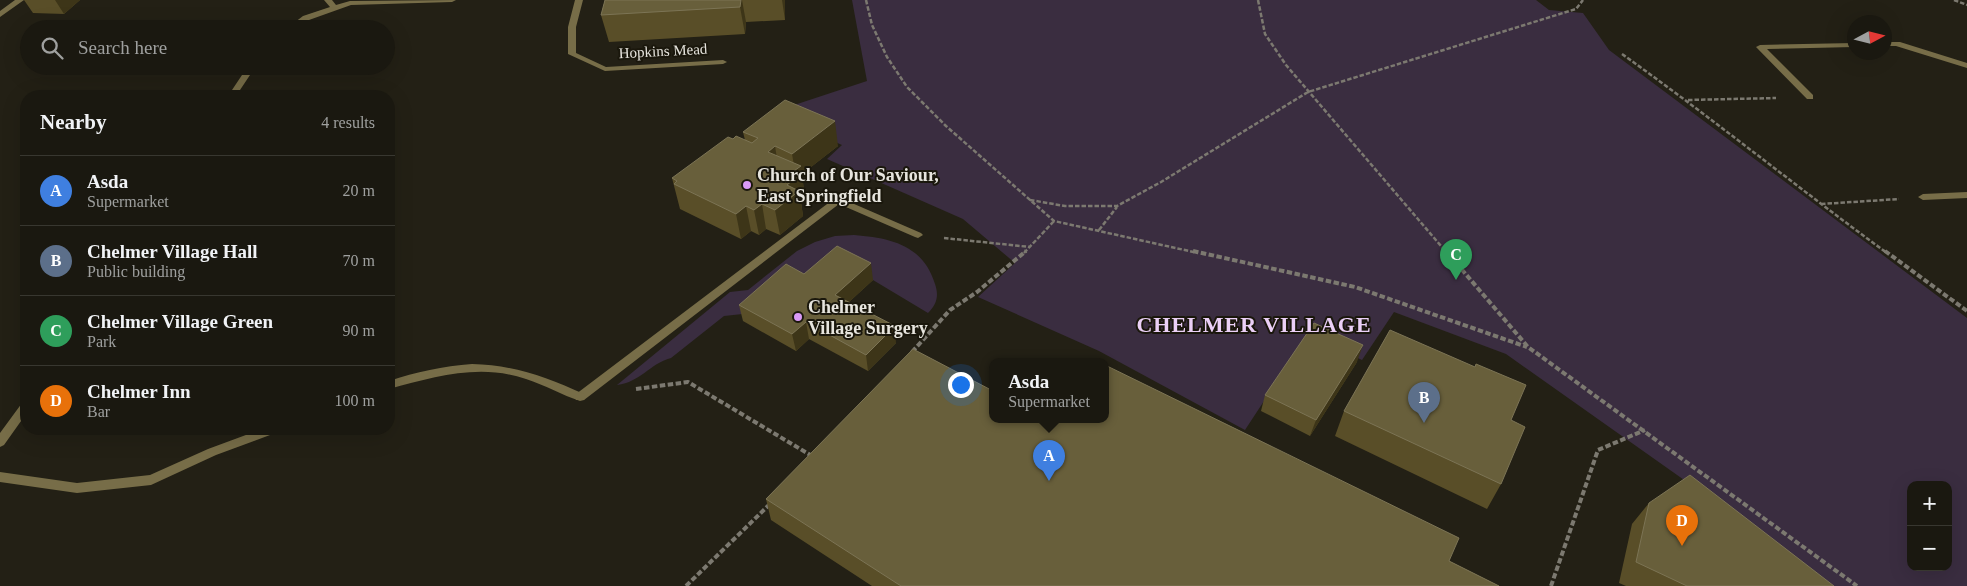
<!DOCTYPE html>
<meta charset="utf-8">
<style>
body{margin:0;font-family:"Times New Roman",serif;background:#27251e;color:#f1f3f6}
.controls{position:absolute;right:15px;bottom:15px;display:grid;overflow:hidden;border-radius:10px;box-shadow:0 5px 20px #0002}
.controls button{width:45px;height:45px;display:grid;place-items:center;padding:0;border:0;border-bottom:1px solid #383730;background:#1a1810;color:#f1f3f6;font:25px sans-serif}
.compass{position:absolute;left:1847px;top:15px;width:45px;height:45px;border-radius:50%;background:#1a1810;box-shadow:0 5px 20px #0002;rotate:83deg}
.you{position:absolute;left:960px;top:384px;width:18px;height:18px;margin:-12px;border:4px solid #fff;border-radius:50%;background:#1a73e8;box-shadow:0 0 0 8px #1a73e833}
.badge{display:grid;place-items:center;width:32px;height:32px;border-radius:50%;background:#da9af6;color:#fff;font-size:16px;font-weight:700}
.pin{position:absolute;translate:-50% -41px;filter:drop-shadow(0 1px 2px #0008)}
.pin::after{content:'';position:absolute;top:26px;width:18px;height:15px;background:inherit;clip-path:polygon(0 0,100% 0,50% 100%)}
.popup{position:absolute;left:989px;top:358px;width:120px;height:65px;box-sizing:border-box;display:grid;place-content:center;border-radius:10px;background:#1a1810;filter:drop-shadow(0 1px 4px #0005);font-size:16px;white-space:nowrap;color:#9fa09f}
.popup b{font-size:19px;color:#f1f3f6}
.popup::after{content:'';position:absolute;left:50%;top:100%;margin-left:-10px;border:10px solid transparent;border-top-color:#1a1810}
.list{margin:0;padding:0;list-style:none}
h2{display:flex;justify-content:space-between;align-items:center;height:65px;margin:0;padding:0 20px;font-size:21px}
h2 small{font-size:16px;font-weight:400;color:#9fa09f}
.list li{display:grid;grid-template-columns:32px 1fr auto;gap:15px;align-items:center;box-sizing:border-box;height:70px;padding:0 20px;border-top:1px solid #383730}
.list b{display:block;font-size:19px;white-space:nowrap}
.list p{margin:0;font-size:16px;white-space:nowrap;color:#9fa09f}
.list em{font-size:16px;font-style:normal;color:#9fa09f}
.icon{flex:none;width:28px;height:28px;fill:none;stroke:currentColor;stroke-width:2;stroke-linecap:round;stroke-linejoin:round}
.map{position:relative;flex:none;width:1967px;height:586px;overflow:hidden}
.search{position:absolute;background:#1a1810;box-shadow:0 5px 20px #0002;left:20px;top:20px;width:375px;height:55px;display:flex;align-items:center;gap:12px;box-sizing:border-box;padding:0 18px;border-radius:28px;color:#9fa09f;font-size:19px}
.panel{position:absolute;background:#1a1810;box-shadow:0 5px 20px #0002;left:20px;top:90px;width:375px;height:345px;border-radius:20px}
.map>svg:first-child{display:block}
.green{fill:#3a2d40;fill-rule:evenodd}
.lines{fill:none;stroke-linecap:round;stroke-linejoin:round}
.path-far1{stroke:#7c7970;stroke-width:2.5;stroke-dasharray:4.5 2;stroke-linecap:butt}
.path{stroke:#7c7970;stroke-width:4;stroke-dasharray:5.5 2.5;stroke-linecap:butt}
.lane{fill:#776d48;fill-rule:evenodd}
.street{fill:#776d48;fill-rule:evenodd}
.wall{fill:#594e28}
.shaded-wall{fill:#3d3518}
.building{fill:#685f3b;stroke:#7c7455}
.poi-dot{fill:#da9af6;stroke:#1a170c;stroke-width:2}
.labels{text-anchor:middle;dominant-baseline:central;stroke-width:4;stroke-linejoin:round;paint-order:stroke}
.far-street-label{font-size:15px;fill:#e7e5de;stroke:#1a170c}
.poi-label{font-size:18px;font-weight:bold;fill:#e7e5de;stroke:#1a170c;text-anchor:start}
.district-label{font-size:22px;font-weight:bold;letter-spacing:1px;fill:#ebd0f7;stroke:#1a170c}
</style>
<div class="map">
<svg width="1967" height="586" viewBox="0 0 1967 586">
<rect width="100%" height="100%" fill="#232015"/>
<path class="green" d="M852,0H1536L1549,10L1583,13L1609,50L1967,318V586H1819L1711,499L1506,354L1394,312L1362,360L1308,334L1245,430L1099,351L978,297L1015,263L963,219L827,159L842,145L770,113L867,81ZM1911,485H1948V567H1911Z
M854,235C891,238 923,245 935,284C939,296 937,304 928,313L873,280L839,263L752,313L724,316L671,358C649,364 641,382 617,385L730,292L748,290L797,251L815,242L835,236Z"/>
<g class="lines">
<path class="path-far1" d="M866,0L872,25L887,57L907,87L946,126L1054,221L1198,253
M1258,0L1265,34L1286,65L1447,253
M1954,0L1967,5
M1622,54C1712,118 1798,188 1887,253
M1688,100L1776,98
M1030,200L1065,206H1117L1161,182L1308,92L1576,9L1583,0
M1821,204L1899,199
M1099,230L1117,207
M944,238L1030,247
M1024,253L1054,221"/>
<path class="path" d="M1193,251L1355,287L1527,347
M1446,251L1528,347L1857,586
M1885,251L1967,311
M912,352L950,310L977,292L1026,251
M636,389L688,382L812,456
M686,586L770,504
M1551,586L1598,450L1645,430"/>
<path class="lane" d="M838,197L921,233L923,235L918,238L915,237L839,204L584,400H576L575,397L576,394L835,198Z"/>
<path class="street" d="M15,0H24L0,17V11Z
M324,0H332L336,5L350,1L456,0L452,2L351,5L309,20L295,29H286L303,16L330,7Z
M575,0H583L576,27V53L606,67L723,60L727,62L723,64L605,71L568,54V27Z
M1884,42H1900L1967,63V68L1896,46H1884Z
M1854,43V47L1767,49L1813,95V99H1807L1756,47L1760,45Z
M248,66H256L236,96H228Z
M1967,192V198L1923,200L1918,197L1923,194Z
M472,364C514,365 546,377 584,394L585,397L584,400L580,401C562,395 545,385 526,379C479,363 434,377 389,389V381C416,372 443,366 472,364Z
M26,402V414L4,445L0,447V433L22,403Z
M262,429H280L278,432L216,455L151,485L77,493L0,482V472L77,483L150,475L208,449Z"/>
</g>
<path class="wall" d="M24,0H80L64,14L33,13Z
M605,0H785V20L746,22L745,34L609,42L601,15Z
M743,132L838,146L802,174L804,191L800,195L801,201V202L803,216L780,235L766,229L759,235L751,231L741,239L680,209L672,178L733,139L745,140Z
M804,274L873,280L849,302L896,343L868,371L809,339L796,351L743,321L739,305Z
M1357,362L1310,436L1261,411L1265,395Z
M1344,411L1511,420L1501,484L1487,509L1335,436Z
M993,420L1449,561L1499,586H872L771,520L766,499Z
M1649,503L1834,586H1626L1619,583L1632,524Z"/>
<path class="shaded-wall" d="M55,0H80L64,14Z
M741,0H742L746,22L745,34L740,7Z
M782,0H785V20Z
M835,121L838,146L802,174L804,191L800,195L801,201V202L803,216L780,235L775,210L791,173L795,171L792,154Z
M775,146L779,171L768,152Z
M762,204L766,229L759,235L754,210Z
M746,206L751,231L741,239L736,214Z
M871,263L873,280L838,312L835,295Z
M806,322L809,339L796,351L792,334Z
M895,326L896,343L868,371L866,355Z
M1363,345L1357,362L1310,436L1316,420Z"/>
<path class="building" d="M605,0H741L740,7L601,15Z
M785,100L835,121L792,154L775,146L768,152L801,166L791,173L798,176L787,185L799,191L775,210L762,204L754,210L746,206L736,214L674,184L677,181L672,178L728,137L733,139L736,136L752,143L758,138L743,132Z
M837,246L871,263L835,295L895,326L866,355L806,322L792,334L739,305L786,264L804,274Z
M1314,323L1363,345L1316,420L1265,395Z
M1390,330L1475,367L1476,364L1526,385L1511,420L1525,427L1501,484L1344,411Z
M913,349L993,391V420H1105V365L1459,538L1449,561L1499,586H901L766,499Z
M1690,475L1834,586H1687L1636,562L1649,503Z"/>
<g class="poi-dot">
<circle cx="747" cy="185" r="5"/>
<circle cx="798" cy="317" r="5"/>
</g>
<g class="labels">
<g class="far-street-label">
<text transform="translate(663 51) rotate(-3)">Hopkins Mead</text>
</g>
<g class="poi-label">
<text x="757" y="175">Church of Our Saviour,<tspan x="757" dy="21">East Springfield</tspan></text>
<text x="808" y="307">Chelmer<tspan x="808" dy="21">Village Surgery</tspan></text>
</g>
<g class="district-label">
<text x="1254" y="324">CHELMER VILLAGE</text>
</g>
</g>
</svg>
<div class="controls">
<button>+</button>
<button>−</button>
</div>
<svg class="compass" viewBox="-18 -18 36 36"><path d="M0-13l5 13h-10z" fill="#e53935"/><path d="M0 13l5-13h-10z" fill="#9fa09f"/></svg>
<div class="you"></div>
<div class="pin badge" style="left:1049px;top:481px;background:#3f7fe0">A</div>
<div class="popup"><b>Asda</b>Supermarket</div>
<div class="pin badge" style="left:1424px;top:423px;background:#5c6f8a">B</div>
<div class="pin badge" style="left:1456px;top:280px;background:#2e9e5b">C</div>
<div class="pin badge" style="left:1682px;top:546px;background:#e8710a">D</div>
<div class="search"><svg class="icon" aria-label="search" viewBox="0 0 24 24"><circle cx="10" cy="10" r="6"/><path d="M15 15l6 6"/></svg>Search here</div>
<section class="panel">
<h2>Nearby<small>4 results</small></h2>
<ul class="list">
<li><span class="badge" style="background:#3f7fe0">A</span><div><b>Asda</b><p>Supermarket</p></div><em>20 m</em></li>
<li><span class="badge" style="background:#5c6f8a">B</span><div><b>Chelmer Village Hall</b><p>Public building</p></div><em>70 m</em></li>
<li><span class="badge" style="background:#2e9e5b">C</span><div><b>Chelmer Village Green</b><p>Park</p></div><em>90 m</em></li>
<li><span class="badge" style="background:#e8710a">D</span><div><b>Chelmer Inn</b><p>Bar</p></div><em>100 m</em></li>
</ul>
</section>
</div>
